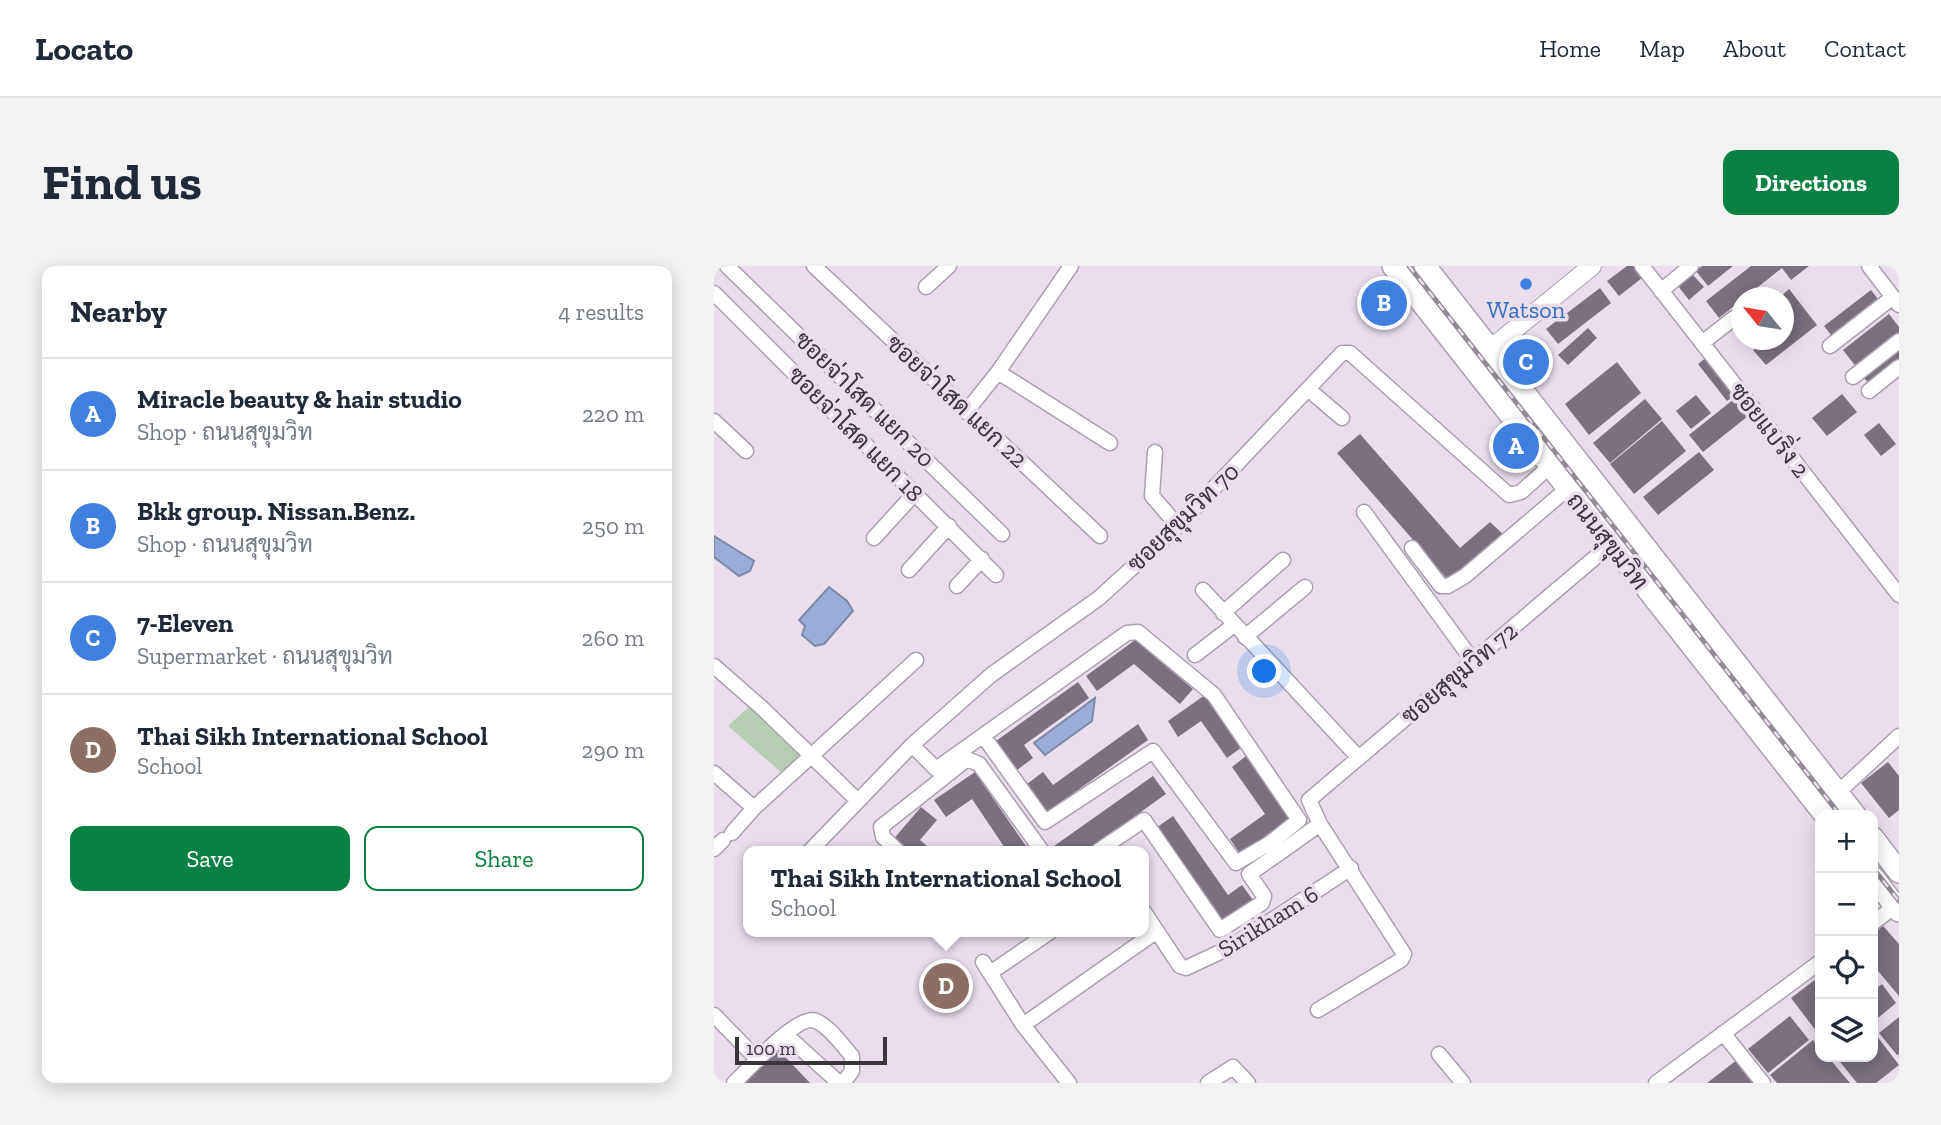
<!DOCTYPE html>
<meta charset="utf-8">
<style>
body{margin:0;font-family:"Zilla Slab",Sarabun,serif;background:#f2f2f3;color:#1f2937}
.controls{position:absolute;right:21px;bottom:21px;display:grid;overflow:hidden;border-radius:14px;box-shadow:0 4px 18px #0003}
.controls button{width:63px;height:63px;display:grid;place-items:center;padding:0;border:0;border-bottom:2px solid #e0e1e3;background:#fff;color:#1f2937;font:35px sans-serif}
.compass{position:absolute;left:1017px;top:21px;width:63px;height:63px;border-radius:50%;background:#fff;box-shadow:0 4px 18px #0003;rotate:300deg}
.scale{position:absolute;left:21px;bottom:18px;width:152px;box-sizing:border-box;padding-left:7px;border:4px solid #39353b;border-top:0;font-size:19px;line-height:24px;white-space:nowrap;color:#39353b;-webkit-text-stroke:5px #eadeed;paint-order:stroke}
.you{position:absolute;left:551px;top:406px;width:24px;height:24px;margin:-18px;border:5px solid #fff;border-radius:50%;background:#1a73e8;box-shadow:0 0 0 10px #1a73e833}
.badge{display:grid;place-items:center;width:46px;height:46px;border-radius:50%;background:#0b8043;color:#fff;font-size:23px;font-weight:700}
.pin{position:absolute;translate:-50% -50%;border:4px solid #fff;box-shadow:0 2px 7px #0006}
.popup{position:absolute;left:29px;top:580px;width:406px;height:91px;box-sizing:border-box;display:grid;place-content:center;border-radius:14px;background:#fff;filter:drop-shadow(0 2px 5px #0005);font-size:23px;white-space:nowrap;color:#747a83}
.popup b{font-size:26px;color:#1f2937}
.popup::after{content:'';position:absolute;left:50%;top:100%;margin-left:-14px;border:14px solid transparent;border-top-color:#fff}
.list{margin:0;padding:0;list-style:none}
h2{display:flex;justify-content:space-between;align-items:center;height:91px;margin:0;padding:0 28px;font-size:30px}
h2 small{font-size:23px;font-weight:400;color:#747a83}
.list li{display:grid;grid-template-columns:46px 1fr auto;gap:21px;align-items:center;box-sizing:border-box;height:112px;padding:0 28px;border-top:2px solid #e0e1e3}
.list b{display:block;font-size:26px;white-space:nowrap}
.list p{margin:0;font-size:23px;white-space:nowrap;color:#747a83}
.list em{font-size:23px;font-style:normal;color:#747a83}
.actions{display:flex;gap:14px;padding:21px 28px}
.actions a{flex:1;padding:16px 0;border:2px solid #0b8043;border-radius:14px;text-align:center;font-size:24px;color:#0b8043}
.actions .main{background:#0b8043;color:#fff}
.icon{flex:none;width:38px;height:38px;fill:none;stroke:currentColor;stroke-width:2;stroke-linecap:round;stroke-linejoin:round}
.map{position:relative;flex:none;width:1185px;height:817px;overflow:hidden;border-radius:14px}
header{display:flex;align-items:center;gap:42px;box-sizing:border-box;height:98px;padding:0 35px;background:#fff;border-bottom:2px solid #e0e1e3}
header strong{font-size:33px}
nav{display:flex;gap:38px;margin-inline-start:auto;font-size:24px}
.intro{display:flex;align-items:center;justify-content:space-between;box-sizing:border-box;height:168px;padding:0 42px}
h1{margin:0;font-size:49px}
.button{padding:18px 32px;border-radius:14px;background:#0b8043;color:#fff;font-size:24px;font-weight:700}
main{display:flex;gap:42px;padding:0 42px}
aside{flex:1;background:#fff;border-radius:14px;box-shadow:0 4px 18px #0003}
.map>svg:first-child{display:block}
.green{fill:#b6ccb3}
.water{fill:#99add6;stroke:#7c89a8;stroke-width:2}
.building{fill:#7a707e}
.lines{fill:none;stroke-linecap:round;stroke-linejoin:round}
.minor-casing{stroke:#aa9fae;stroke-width:17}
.major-casing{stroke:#aa9fae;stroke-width:20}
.highway-casing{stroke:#aa9fae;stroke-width:24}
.minor{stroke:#fff;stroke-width:14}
.major{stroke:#fff;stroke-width:18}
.highway{stroke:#fff;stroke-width:21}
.rail-casing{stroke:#928a95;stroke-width:5}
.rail{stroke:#eadeed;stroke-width:2.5;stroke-dasharray:8;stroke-linecap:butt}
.shop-dot{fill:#3f7fe0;stroke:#eadeed;stroke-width:2.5}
.labels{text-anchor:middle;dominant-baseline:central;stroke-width:7;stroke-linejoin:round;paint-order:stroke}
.shop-label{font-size:24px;fill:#366cbe;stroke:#eadeed}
.street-label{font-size:24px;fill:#39353b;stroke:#eadeed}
</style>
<header>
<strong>Locato</strong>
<nav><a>Home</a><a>Map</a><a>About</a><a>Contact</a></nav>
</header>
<div class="intro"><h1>Find us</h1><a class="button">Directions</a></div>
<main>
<aside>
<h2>Nearby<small>4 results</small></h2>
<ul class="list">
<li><span class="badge" style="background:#3f7fe0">A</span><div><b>Miracle beauty &amp; hair studio</b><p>Shop · ถนนสุขุมวิท</p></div><em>220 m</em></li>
<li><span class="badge" style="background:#3f7fe0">B</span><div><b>Bkk group. Nissan.Benz.</b><p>Shop · ถนนสุขุมวิท</p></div><em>250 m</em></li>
<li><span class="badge" style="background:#3f7fe0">C</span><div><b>7-Eleven</b><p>Supermarket · ถนนสุขุมวิท</p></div><em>260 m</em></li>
<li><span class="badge" style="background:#8d6e63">D</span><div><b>Thai Sikh International School</b><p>School</p></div><em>290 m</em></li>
</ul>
<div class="actions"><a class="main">Save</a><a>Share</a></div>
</aside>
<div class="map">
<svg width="1185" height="817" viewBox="0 0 1185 817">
<rect width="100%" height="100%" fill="#eadeed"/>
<path class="green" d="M37,439L90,487L68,507L14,460Z"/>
<path class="water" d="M0,270L40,295L36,305L25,310L0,291Z
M115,321L133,335L139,345L110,378L101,380L88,369L91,360L85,354Z
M381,432L378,455L331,489L320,477Z"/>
<path class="building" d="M913,0H919L928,12L905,30L893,15Z
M988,0H1019L994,20L982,5Z
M1037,0H1095L1077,14L1068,2L1005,52L992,35Z
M978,8L990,21L975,34L964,20Z
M886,22L897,37L844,78L832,63Z
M1075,23L1103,59L1052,99L1039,84L1052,74H1070V32H1065Z
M1157,24L1171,42L1124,78L1110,60Z
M1175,48L1185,61V69L1143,102L1129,84Z
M874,62L883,72L854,99L844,89Z
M1185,80V109L1162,127L1148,109Z
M993,91L1023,127L1013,135L984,98Z
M903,96L927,127L875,169L851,138Z
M1128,128L1143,146L1113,170L1098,152Z
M982,129L997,147L977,163L962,145Z
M1025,129L1039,146L989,186L975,169Z
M931,133L948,153L896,197L879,177Z
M948,155L972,185L920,228L896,198Z
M1165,157L1182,178L1167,190L1150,169Z
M646,168L746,282L776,256L791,270L735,315L623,187Z
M985,186L1000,204L944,249L929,231Z
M421,374L479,423L466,438L420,398L383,425L372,410Z
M364,416L375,432L310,479L319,492L303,504L282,475Z
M491,429L528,481L513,492L487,455L464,471L454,455Z
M424,458L434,474L333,546L313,518L329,506L339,519Z
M532,490L576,553L526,588L516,573L551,548L518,501Z
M1174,496L1185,510V544L1175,552L1147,517Z
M261,506L314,583L311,585H293L258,533L232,551L220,534Z
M439,510L452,528L372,585H333Z
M207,541L223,554L206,574L219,585H188L177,576Z
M459,550L514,629L528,619L539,634L507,656L442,562Z
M1169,660L1185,678V730L1159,699V668Z
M1106,710V770L1077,732Z
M1168,718L1182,737L1159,756V725Z
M1076,750L1095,774L1054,807L1034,783Z
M1185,751V788L1183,789L1165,767Z
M1159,765L1185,799L1162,817H1143L1122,791H1159Z
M1099,774L1106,782V791H1114L1136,817H1063L1056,809Z
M62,781L96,817H24Z
M1023,794L1042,817H993Z"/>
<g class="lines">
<g class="minor-casing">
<path id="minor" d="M13,0L288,268
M100,0L386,270
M928,0L1185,329
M1155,0L1185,39
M212,21L235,0
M947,25L977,0
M0,27L282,309
M988,77L1020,52
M1116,80L1179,31
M284,106L396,177
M1139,111L1185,75
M594,123L628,152
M1155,125L1185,101
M252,146L284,106L357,0
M0,155L32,185
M441,186L438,230L464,260
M650,246L759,395
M160,272L201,227
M698,282L727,320H734L751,310L853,223
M195,304L235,260
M243,320L268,293
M489,324L645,492
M509,347L569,294
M531,371L591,321
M481,389L520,359
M0,400L48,442L142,533
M198,479L222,503L413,367L424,366L500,429L585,554L556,577L522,597L439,485L331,556L270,471
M0,507L40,542
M1106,543L1185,470
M18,567L40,542L202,394
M559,581L564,588L606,558
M0,583L9,574
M96,585L198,479L277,409L385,332L464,260L628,87H636L795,229L807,226L836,200
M184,585L169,571L167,561L253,493L265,498L328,585
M384,585L430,554L506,664L548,637L550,630L535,608L564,588
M430,646L466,700L472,702L517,681L637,602
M1159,657L1185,637
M269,696L309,759L355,817
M276,707L336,666
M604,744L687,694L690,688L606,558L595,534L897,278
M0,749L44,794
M309,759L443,665
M1009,767L1049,817
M71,768L125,817
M725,788L749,817
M20,817C34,804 84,747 102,755C116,761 128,779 138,790V805L129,817
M494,817L519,801L534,817
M942,817L1106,696"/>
</g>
<g class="major-casing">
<path id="major" d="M757,99L878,0"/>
</g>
<g class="highway-casing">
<path id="highway" d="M679,0L1111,549
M711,0L1141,549
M1159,572L1185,606
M1159,611L1185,645"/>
</g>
<use href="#minor" class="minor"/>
<use href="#major" class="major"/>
<use href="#highway" class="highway"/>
<g class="rail-casing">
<path id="rail" d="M695,0L1126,549
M1159,602L1185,635"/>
</g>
<use href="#rail" class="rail"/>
</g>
<circle class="shop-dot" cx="812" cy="18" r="7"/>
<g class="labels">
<g class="shop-label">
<text x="812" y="43">Watson</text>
</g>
<g class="street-label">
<text transform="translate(151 133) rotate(44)">ซอยจ่าโสด แยก 20</text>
<text transform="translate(243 135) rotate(43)">ซอยจ่าโสด แยก 22</text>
<text transform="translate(1056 164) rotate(52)">ซอยแบริ่ง 2</text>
<text transform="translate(142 168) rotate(45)">ซอยจ่าโสด แยก 18</text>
<text transform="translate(469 251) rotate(-44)">ซอยสุขุมวิท 70</text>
<text transform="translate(894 275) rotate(52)">ถนนสุขุมวิท</text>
<text transform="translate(745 407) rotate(-40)">ซอยสุขุมวิท 72</text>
<text transform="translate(554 655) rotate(-32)">Sirikham 6</text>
</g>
</g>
</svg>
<div class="controls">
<button>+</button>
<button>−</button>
<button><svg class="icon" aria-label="locate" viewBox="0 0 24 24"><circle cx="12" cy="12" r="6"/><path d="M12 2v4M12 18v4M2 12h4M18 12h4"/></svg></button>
<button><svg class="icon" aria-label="layers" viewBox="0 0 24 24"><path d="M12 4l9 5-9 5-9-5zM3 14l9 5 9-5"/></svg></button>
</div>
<svg class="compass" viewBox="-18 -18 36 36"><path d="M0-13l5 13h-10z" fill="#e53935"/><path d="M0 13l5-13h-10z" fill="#747a83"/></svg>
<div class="scale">100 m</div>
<div class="you"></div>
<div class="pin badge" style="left:802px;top:180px;background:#3f7fe0">A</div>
<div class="pin badge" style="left:670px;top:37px;background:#3f7fe0">B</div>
<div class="pin badge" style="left:812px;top:96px;background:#3f7fe0">C</div>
<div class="pin badge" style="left:232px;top:720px;background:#8d6e63">D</div>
<div class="popup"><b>Thai Sikh International School</b>School</div>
</div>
</main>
